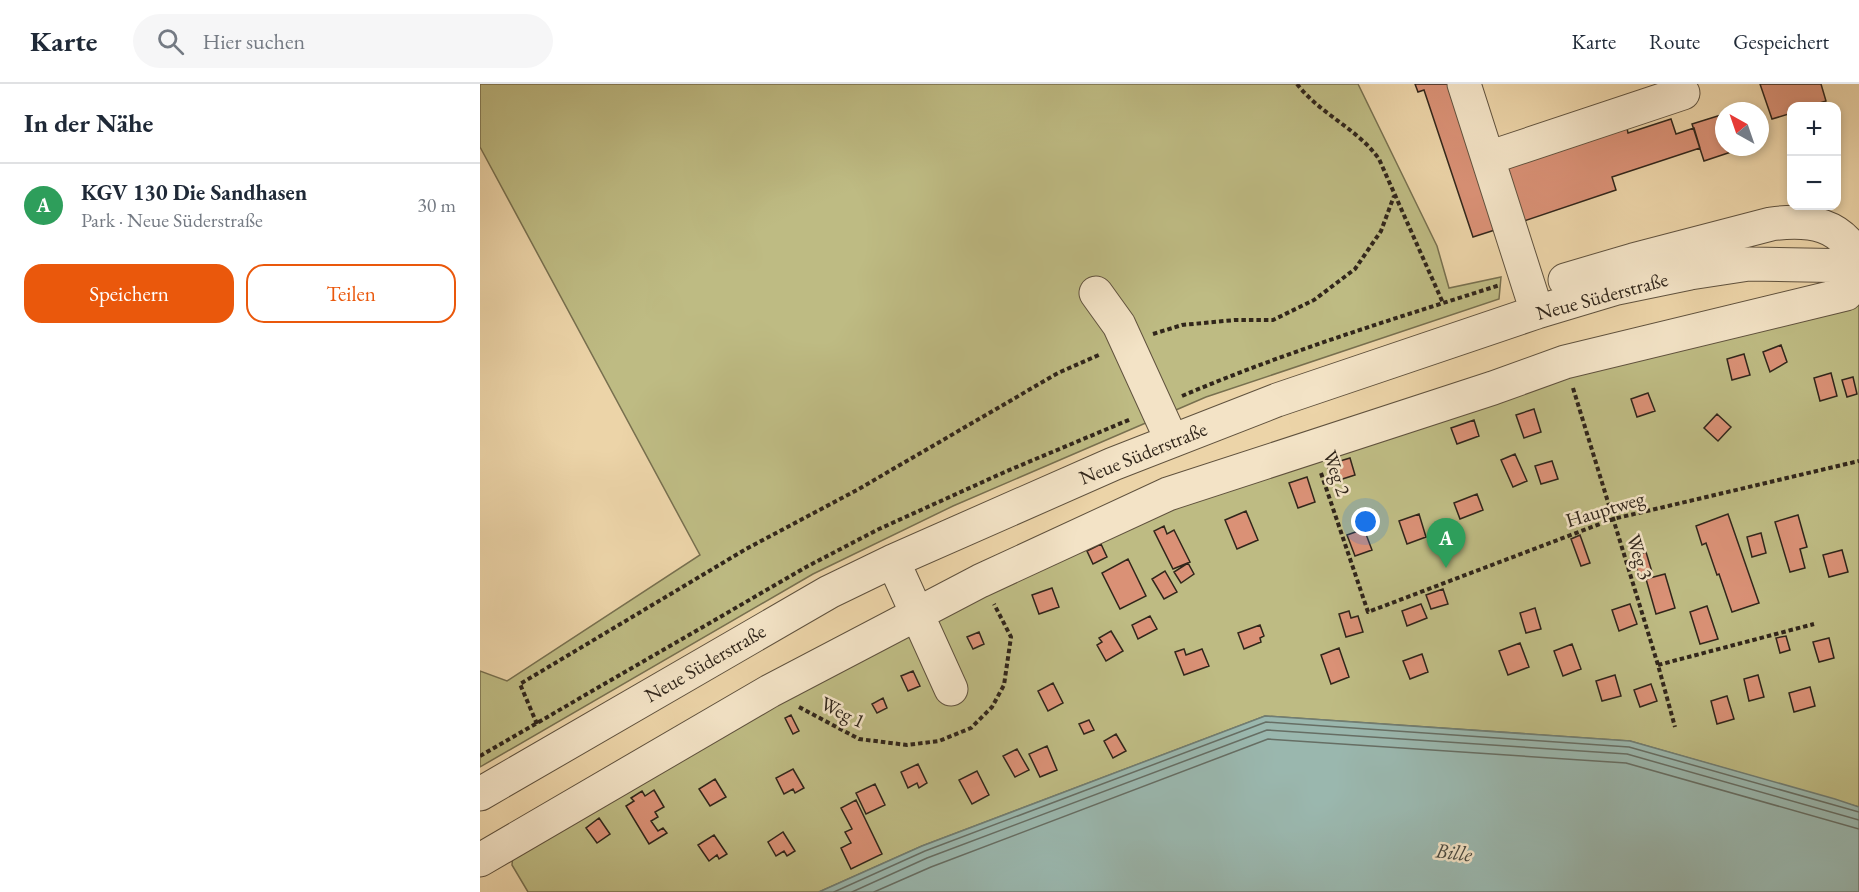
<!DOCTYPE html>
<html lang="de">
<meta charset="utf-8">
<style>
body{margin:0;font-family:"EB Garamond",serif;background:#f6f6f7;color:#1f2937}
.controls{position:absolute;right:18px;top:18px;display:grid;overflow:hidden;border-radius:12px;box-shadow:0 3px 9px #0003}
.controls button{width:54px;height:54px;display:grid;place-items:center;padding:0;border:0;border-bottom:2px solid #e0e1e3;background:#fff;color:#1f2937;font:30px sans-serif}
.compass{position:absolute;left:1235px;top:18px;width:54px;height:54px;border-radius:50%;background:#fff;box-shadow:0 3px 9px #0003;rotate:320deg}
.you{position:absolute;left:886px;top:438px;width:21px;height:21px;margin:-15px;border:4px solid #fff;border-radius:50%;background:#1a73e8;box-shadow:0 0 0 9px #1a73e833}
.badge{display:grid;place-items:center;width:39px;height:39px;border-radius:50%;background:#ea580c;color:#fff;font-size:20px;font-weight:700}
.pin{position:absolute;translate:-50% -50px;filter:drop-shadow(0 2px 3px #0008)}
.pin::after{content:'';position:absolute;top:32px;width:21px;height:18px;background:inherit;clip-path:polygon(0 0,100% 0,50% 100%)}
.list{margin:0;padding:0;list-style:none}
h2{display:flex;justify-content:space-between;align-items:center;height:78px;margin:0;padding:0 24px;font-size:26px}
h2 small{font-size:20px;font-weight:400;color:#747a83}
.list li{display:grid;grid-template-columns:39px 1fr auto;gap:18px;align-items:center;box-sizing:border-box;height:84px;padding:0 24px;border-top:2px solid #e0e1e3}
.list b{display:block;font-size:22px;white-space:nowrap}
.list p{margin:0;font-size:20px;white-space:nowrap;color:#747a83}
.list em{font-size:20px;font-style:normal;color:#747a83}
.actions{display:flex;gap:12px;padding:18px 24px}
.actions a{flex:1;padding:14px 0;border:2px solid #ea580c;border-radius:18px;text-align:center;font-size:21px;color:#ea580c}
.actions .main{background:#ea580c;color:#fff}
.icon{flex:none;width:33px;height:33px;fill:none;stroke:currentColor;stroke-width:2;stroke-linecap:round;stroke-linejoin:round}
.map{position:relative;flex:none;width:1379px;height:808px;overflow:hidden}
header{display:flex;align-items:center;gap:36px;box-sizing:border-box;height:84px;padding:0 30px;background:#fff;border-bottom:2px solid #e0e1e3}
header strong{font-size:28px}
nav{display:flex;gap:33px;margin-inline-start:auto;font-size:21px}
.search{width:420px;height:54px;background:#f6f6f7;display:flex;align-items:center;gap:15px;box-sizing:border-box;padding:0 21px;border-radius:33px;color:#747a83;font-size:22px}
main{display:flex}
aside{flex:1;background:#fff}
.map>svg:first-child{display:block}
.green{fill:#bebb83;stroke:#78704f;stroke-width:1.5}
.water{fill:#9ab7ae;stroke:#707d73;stroke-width:1.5}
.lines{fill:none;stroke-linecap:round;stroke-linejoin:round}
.shore{stroke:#666e64;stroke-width:1.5}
.building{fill:#da9176;stroke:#31261b;stroke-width:1.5}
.minor-casing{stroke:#60523e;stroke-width:35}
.path{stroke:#31261b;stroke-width:4;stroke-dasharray:4.5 3;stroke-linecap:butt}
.minor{stroke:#f3e3c6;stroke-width:33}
.labels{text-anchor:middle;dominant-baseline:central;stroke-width:5;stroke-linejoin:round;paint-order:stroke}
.street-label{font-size:20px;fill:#31261b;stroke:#f3e3c6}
.water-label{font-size:21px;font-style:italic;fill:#4b4a40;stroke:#f3e3c6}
</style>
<header>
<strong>Karte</strong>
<div class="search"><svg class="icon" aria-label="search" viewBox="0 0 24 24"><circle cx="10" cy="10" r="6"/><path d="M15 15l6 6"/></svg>Hier suchen</div>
<nav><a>Karte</a><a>Route</a><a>Gespeichert</a></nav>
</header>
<main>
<aside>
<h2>In der Nähe<small></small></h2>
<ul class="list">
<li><span class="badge" style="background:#2e9e5b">A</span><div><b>KGV 130 Die Sandhasen</b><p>Park · Neue Süderstraße</p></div><em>30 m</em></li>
</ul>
<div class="actions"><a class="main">Speichern</a><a>Teilen</a></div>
</aside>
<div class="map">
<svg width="1379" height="808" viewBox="0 0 1379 808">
<rect width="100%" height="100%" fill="#ecd4a8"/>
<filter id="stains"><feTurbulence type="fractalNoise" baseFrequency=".00333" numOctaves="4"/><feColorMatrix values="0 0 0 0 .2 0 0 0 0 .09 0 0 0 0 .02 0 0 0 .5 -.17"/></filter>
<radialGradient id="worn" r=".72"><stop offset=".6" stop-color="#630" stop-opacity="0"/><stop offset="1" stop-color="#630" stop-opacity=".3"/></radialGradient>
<path class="green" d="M0,0H878L957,162L969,204L1021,193L1019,215L726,313L473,422L333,490L0,683V587L27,597L220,471L0,63Z
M1379,215V723L1150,657L785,632L442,762L339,808H48L32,781L33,769L246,638L673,431L1146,269Z"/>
<path class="water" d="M785,632L1150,657L1355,715L1379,723V808H339L442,762Z"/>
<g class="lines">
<path class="shore" d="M354,808L445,767L786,638L1149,663L1379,728
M372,808L447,774L787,646L1147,670L1379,736
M394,808L451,783L788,655L1146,679L1379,745"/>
</g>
<path class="building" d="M935,0H970L1018,145L993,153L944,6L938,8Z
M1280,0H1341L1346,17L1330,22H1312V29L1292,35Z
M1244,30V63H1266L1224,77L1212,40Z
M1191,35L1196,50L1214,44L1220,64L1132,93L1136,106L1035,140L1014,74L1147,44L1148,49Z
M1301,261L1307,278L1290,288L1283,268Z
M1264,270L1270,291L1252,296L1247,275Z
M1351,289L1357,312L1340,317L1334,294Z
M1373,293L1377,310L1367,313L1362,296Z
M1168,309L1175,327L1157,333L1151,315Z
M1054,325L1061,348L1044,354L1036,331Z
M1237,330L1251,343L1238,357L1224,344Z
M994,336L999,352L977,360L971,344Z
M1035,370L1047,397L1033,403L1021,376Z
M870,374L875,391L853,398L847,381Z
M1072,377L1078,395L1061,400L1055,382Z
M827,393L835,418L818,424L809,399Z
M997,410L1003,426L980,435L974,419Z
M766,427L778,456L757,465L745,436Z
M939,430L946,453L927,460L919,437Z
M1248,430L1279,519L1252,528L1239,490L1237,491L1226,459L1222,461L1216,442Z
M1318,431L1327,463L1320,465L1325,484L1310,488L1295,438Z
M684,442L687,450L694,446L710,478L693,485L674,447Z
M884,445L892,466L875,472L867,451Z
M1281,449L1286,469L1272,473L1267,453Z
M1100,451L1110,479L1101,482L1091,455Z
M621,460L627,473L613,480L607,467Z
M1362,466L1368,488L1349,493L1343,471Z
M1166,468L1172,488L1159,492L1154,472Z
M648,475L666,512L640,525L622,489Z
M708,479L714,490L701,499L694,488Z
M685,487L697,508L684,515L672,495Z
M1185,490L1195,524L1176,530L1166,495Z
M572,504L579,523L559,530L552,511Z
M963,505L968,520L951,525L946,511Z
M941,520L947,534L927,542L922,527Z
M1150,520L1157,540L1139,547L1132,526Z
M1227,522L1238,555L1220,560L1210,528Z
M1055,524L1061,545L1046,549L1040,529Z
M869,527L871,534L878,532L883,548L866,553L859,530Z
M670,532L677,545L658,555L652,541Z
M780,541L784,552L780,554L781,558L764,565L758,549Z
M631,547L643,567L626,577L617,561L622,558L619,554Z
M499,548L504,560L493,565L487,553Z
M1306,552L1310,566L1300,569L1296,554Z
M1349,554L1354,574L1339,578L1333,558Z
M1040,559L1049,583L1028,591L1019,567Z
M1092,560L1101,585L1083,592L1074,567Z
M859,564L869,593L851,600L841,571Z
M704,565L706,571L722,565L729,582L704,591L695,568Z
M942,570L948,588L930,595L923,577Z
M433,587L440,602L428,607L421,592Z
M1135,591L1141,612L1122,617L1116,597Z
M1278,591L1284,613L1269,617L1264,595Z
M573,599L583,619L568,627L558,607Z
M1171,600L1177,617L1160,623L1154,606Z
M1330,603L1335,622L1314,628L1309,609Z
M1247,612L1254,635L1237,640L1231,617Z
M403,614L407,624L397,629L392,620Z
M311,631L319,647L313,650L305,634Z
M609,636L614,646L604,650L599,640Z
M636,650L646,667L633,674L624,657Z
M567,662L577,686L560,693L549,670Z
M537,665L549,686L535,693L523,672Z
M438,680L447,699L439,704L437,699L428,704L421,688Z
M313,685L324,704L315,709L313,705L304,710L296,694Z
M497,687L509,711L492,720L479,696Z
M235,695L246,713L230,722L219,705Z
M395,700L405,721L386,730L376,709Z
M174,706L184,723L175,728L178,733L171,737L178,747L183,744L187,749L169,760L146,722L154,717L151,714L162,707L165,712Z
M376,716L402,770L371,785L361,764L371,759L365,748L372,745L361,724Z
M119,734L130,750L117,759L106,744Z
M303,748L315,767L307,772L304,767L296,772L288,758Z
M234,751L247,770L239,775L237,771L229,777L218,761Z"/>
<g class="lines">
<g class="minor-casing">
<path id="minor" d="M984,0L1057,228
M1008,74L1203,9
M1085,196L1153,176L1291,140C1329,135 1363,139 1379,178
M616,209L639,241L692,357
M413,477L471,605
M0,710L349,508L413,477L633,380L797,316L1057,228L1137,204L1210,189L1269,180L1379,182
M0,776L290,607L500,497L688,410L1013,304L1085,278L1366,210L1379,184"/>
</g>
<path class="path" d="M817,0C841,31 877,44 899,75L963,219
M673,250L702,241L755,236H793L834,216L875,185L901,147L914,112
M1093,304L1178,581L1195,643
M702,312C805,268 913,235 1020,201
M841,389L888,528L1133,435L1379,377
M1178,581L1334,540
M319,623L379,655L427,661L459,657L491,644L512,623L524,601L531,553L514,520
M57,640L40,600L266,465L377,406L578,289L621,270
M0,672L328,482L399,445L527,387L651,335"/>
<use href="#minor" class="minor"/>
</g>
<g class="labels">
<g class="street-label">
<text transform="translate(1122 212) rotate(-15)">Neue Süderstraße</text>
<text transform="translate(663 369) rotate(-22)">Neue Süderstraße</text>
<text transform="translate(857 389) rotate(71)">Weg 2</text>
<text transform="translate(1125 425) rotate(-17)">Hauptweg</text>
<text transform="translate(1160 473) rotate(73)">Weg 3</text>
<text transform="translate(225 579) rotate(-30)">Neue Süderstraße</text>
<text transform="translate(363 628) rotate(26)">Weg 1</text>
</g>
<g class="water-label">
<text transform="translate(974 768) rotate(7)">Bille</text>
</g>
</g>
<rect width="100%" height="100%" filter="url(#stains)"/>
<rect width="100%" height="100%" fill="url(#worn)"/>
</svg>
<div class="controls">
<button>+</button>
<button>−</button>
</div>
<svg class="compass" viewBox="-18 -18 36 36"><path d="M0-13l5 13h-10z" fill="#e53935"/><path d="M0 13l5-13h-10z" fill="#747a83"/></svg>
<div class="you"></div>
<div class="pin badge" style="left:966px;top:484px;background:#2e9e5b">A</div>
</div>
</main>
